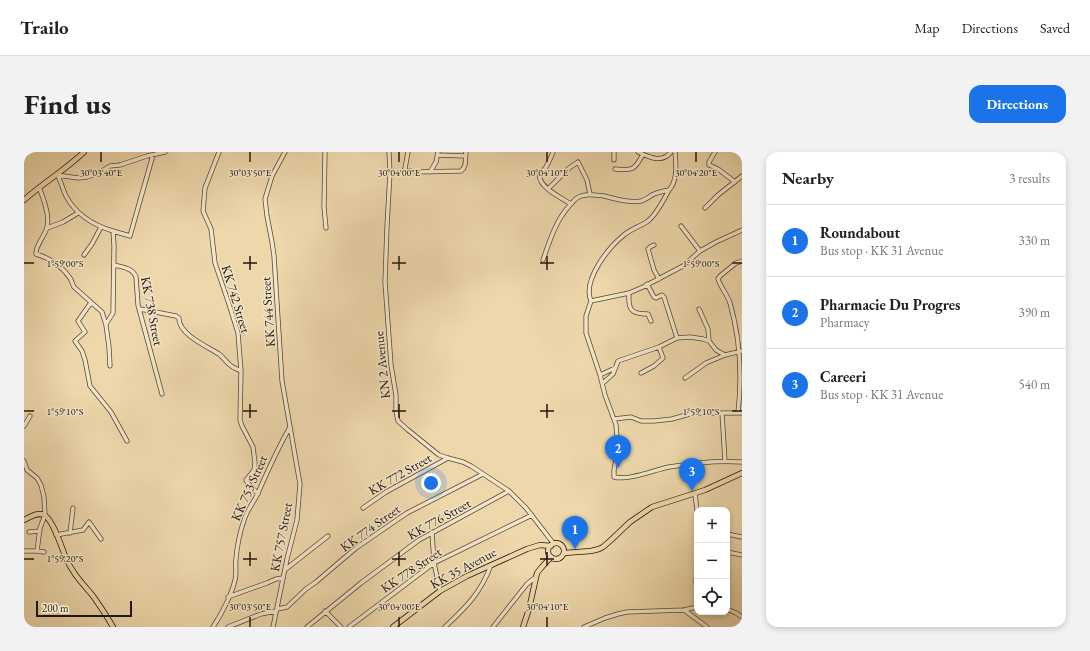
<!DOCTYPE html>
<meta charset="utf-8">
<style>
body{margin:0;font-family:"EB Garamond",serif;background:#f2f2f2;color:#202124}
.controls{position:absolute;right:12px;bottom:12px;display:grid;overflow:hidden;border-radius:8px;box-shadow:0 2px 6px #0003}
.controls button{width:36px;height:36px;display:grid;place-items:center;padding:0;border:0;border-bottom:1px solid #e0e0e0;background:#fff;color:#202124;font:20px sans-serif}
.scale{position:absolute;left:12px;bottom:10px;width:96px;box-sizing:border-box;padding-left:4px;border:2px solid #23160f;border-top:0;font-size:11px;line-height:14px;white-space:nowrap;color:#23160f;-webkit-text-stroke:3px #f3e5c8;paint-order:stroke}
.you{position:absolute;left:407px;top:331px;width:14px;height:14px;margin:-10px;border:3px solid #fff;border-radius:50%;background:#1a73e8;box-shadow:0 0 0 6px #1a73e833}
.badge{display:grid;place-items:center;width:26px;height:26px;border-radius:50%;background:#1a73e8;color:#fff;font-size:13px;font-weight:700}
.pin{position:absolute;translate:-50% -33px;filter:drop-shadow(0 1px 2px #0008)}
.pin::after{content:'';position:absolute;top:21px;width:14px;height:12px;background:inherit;clip-path:polygon(0 0,100% 0,50% 100%)}
.list{margin:0;padding:0;list-style:none}
h2{display:flex;justify-content:space-between;align-items:center;height:52px;margin:0;padding:0 16px;font-size:17px}
h2 small{font-size:13px;font-weight:400;color:#757577}
.list li{display:grid;grid-template-columns:26px 1fr auto;gap:12px;align-items:center;box-sizing:border-box;height:72px;padding:0 16px;border-top:1px solid #e0e0e0}
.list b{display:block;font-size:15px;white-space:nowrap}
.list p{margin:0;font-size:13px;white-space:nowrap;color:#757577}
.list em{font-size:13px;font-style:normal;color:#757577}
.icon{flex:none;width:22px;height:22px;fill:none;stroke:currentColor;stroke-width:2;stroke-linecap:round;stroke-linejoin:round}
.map{position:relative;flex:none;width:718px;height:475px;overflow:hidden;border-radius:12px}
header{display:flex;align-items:center;gap:24px;box-sizing:border-box;height:56px;padding:0 20px;background:#fff;border-bottom:1px solid #e0e0e0}
header strong{font-size:19px}
nav{display:flex;gap:22px;margin-inline-start:auto;font-size:14px}
.intro{display:flex;align-items:center;justify-content:space-between;box-sizing:border-box;height:96px;padding:0 24px}
h1{margin:0;font-size:28px}
.button{padding:10px 18px;border-radius:12px;background:#1a73e8;color:#fff;font-size:14px;font-weight:700}
main{display:flex;gap:24px;padding:0 24px}
aside{flex:1;background:#fff;border-radius:12px;box-shadow:0 2px 6px #0003}
.map>svg:first-child{display:block}
.lines{fill:none;stroke-linecap:round;stroke-linejoin:round}
.minor-casing{stroke:#564636;stroke-width:5}
.major-casing{stroke:#23160f;stroke-width:6}
.minor{stroke:#f3e5c8;stroke-width:3.5}
.major{stroke:#edd7ab;stroke-width:4.5}
.ticks{fill:none;stroke:#23160f;stroke-width:1.5}
.labels{text-anchor:middle;dominant-baseline:central;stroke-width:3;stroke-linejoin:round;paint-order:stroke}
.street-label{font-size:13px;fill:#23160f;stroke:#f3e5c8}
.ticks-label{font-size:10px;text-anchor:middle;fill:#23160f;stroke:#f3e5c8;stroke-width:3;stroke-linejoin:round;paint-order:stroke}
</style>
<header>
<strong>Trailo</strong>
<nav><a>Map</a><a>Directions</a><a>Saved</a></nav>
</header>
<div class="intro"><h1>Find us</h1><a class="button">Directions</a></div>
<main>
<div class="map">
<svg width="718" height="475" viewBox="0 0 718 475">
<rect width="100%" height="100%" fill="#edd7ab"/>
<filter id="stains"><feTurbulence type="fractalNoise" baseFrequency=".005" numOctaves="4"/><feColorMatrix values="0 0 0 0 .2 0 0 0 0 .09 0 0 0 0 .02 0 0 0 .5 -.17"/></filter>
<radialGradient id="worn" r=".72"><stop offset=".6" stop-color="#630" stop-opacity="0"/><stop offset="1" stop-color="#630" stop-opacity=".3"/></radialGradient>
<g class="lines">
<g class="minor-casing">
<path id="minor" d="M195,0L181,36L179,59L187,77L191,111L205,152L214,181L217,219L216,268L218,274L229,295L231,311L230,318L222,328L223,330L234,342
M301,0L300,55L302,76
M365,0L366,21L363,74L361,130L367,213L372,243V259L374,269L384,278L415,303L424,306L439,310L447,314L485,339L502,356L530,392
M529,0C527,5 525,10 522,15C521,17 517,20 516,22C512,34 539,47 547,52
M590,0V8
M614,0C625,5 638,12 647,0
M691,0L685,10V13L694,17L711,30
M414,3L442,4
M591,17C608,18 610,19 618,4L620,3
M380,18L392,20L437,19C443,15 441,7 442,0
M406,20L412,10L414,0
M380,22L384,0
M33,23L54,26L63,25L75,21L86,14L96,13L123,4L141,0
M34,24C37,30 39,38 42,44C52,63 69,73 89,79L90,94L89,161L82,172
M15,35C19,45 26,65 23,75C21,84 11,94 12,102C26,106 37,113 46,126C48,129 48,132 50,135L78,160L82,173L85,195L86,214
M525,36L545,16L554,10L563,28L566,42
M681,56L694,43L718,24
M657,74L676,99
M23,76L39,70L54,61
M89,79L106,84L129,3
M630,93L626,95L624,97L630,118L635,127
M60,103L68,92L77,75
M519,108C526,88 532,68 546,53C549,50 550,48 553,46C561,41 571,43 580,44C592,47 604,51 617,49C621,48 626,44 630,42C635,40 640,39 645,38
M90,113C98,115 109,116 112,125L114,153L138,242
M623,132L630,145L632,146L638,143L640,145L653,186
M605,141C604,158 607,162 624,162L627,169
M567,149L562,164V181L576,223L581,243L592,273L594,297L590,318V325C604,329 630,318 645,315C668,311 694,308 718,310
M567,149C558,128 585,95 600,83C607,77 617,74 624,69C633,62 640,47 645,38C654,29 652,11 651,0
M567,149L605,141L619,135L659,114L676,99L692,90L718,78
M69,152H66L54,169L61,180L51,189L58,199L61,208L66,234L87,260L103,289
M116,157L152,164L155,166C154,182 184,195 195,202C199,205 202,210 206,213C209,216 213,217 217,219
M675,157L684,177L685,189
M617,221L630,214L639,206L635,195
M576,223L591,216
M661,226L682,211L701,203L718,199
M579,231L589,222L594,209L635,195L653,186L666,185L679,187L685,189L692,198L701,203
M698,261L701,309
M714,261C718,225 716,186 706,151C703,142 697,136 694,127L696,124L712,111L718,109
M590,267L607,265L617,269H630L648,267L669,261H718
M0,274L6,264
M0,309L3,318L13,326L17,333L20,345L21,363L16,376L13,399H1
M671,342L673,358
M339,356L362,340L424,306
M5,380L16,379
M408,380L410,411L416,439
M46,381L49,356
M703,382L718,385
M32,383L59,378L65,370L77,387
M13,399L20,400
M703,400L718,403
M262,417L304,384
M673,417L672,430L673,433
M204,445L243,431L252,427L259,426
M253,457L263,455L282,437L292,430L332,396L383,361L459,322
M703,457L712,461L718,465
M660,458L683,475
M301,459L317,475
M189,475C197,463 208,442 211,428C213,421 211,414 212,407C213,394 216,380 220,368C223,358 230,350 234,341C244,318 254,296 266,275
M204,475L237,462L252,459
M249,475L263,407L273,368L276,332L258,229L250,104L248,90L243,64L241,47L248,24L261,0
M283,475L337,431L395,388L485,339
M325,475L410,411L508,363
M421,475C442,455 457,441 467,413
M469,475L503,432L512,425
M560,475L581,466L594,462L603,460L660,458L673,455"/>
</g>
<g class="major-casing">
<path id="major" d="M0,48C19,31 41,18 60,0
M0,368C6,365 13,360 20,363C29,367 38,397 42,406C48,421 59,432 69,444C76,454 83,464 89,475
M524 399a8 8 0 1 1 16 0a8 8 0 1 1-16 0Z
M540,401L567,399L575,397L579,395L587,388L606,370L628,355L681,338L718,321
M369,475L416,439L443,424L503,397L516,393L527,394
M499,475L505,457L513,421L517,416L527,405"/>
</g>
<use href="#minor" class="minor"/>
<use href="#major" class="major"/>
</g>
<path class="ticks" d="M77,0V10M226,0V10M375,0V10M523,0V10M672,0V10M226,104V118M375,104V118M523,104V118M0,111H10M219,111H233M368,111H382M516,111H530M708,111H718M226,252V266M375,252V266M523,252V266M0,259H10M219,259H233M368,259H382M516,259H530M708,259H718M226,400V414M375,400V414M523,400V414M0,407H10M219,407H233M368,407H382M516,407H530M226,465V475M375,465V475M523,465V475"/>
<g class="labels">
<g class="street-label">
<text transform="translate(212 147) rotate(73)">KK 742 Street</text>
<text transform="translate(128 159) rotate(79)">KK 738 Street</text>
<text transform="translate(244 160) rotate(-94)">KK 744 Street</text>
<text transform="translate(358 213) rotate(-96)">KN 2 Avenue</text>
<text transform="translate(376 322) rotate(-30)">KK 772 Street</text>
<text transform="translate(225 336) rotate(-66)">KK 753 Street</text>
<text transform="translate(415 367) rotate(-29)">KK 776 Street</text>
<text transform="translate(346 376) rotate(-36)">KK 774 Street</text>
<text transform="translate(257 385) rotate(-79)">KK 757 Street</text>
<text transform="translate(439 416) rotate(-28)">KK 35 Avenue</text>
<text transform="translate(387 418) rotate(-34)">KK 778 Street</text>
</g>
</g>
<g class="ticks-label">
<text x="77" y="24">30°03'40"E</text>
<text x="226" y="24">30°03'50"E</text>
<text x="375" y="24">30°04'00"E</text>
<text x="523" y="24">30°04'10"E</text>
<text x="672" y="24">30°04'20"E</text>
<text x="41" y="115">1°59'00"S</text>
<text x="677" y="115">1°59'00"S</text>
<text x="41" y="263">1°59'10"S</text>
<text x="677" y="263">1°59'10"S</text>
<text x="41" y="410">1°59'20"S</text>
<text x="226" y="458">30°03'50"E</text>
<text x="375" y="458">30°04'00"E</text>
<text x="523" y="458">30°04'10"E</text>
</g>
<rect width="100%" height="100%" filter="url(#stains)"/>
<rect width="100%" height="100%" fill="url(#worn)"/>
</svg>
<div class="controls">
<button>+</button>
<button>−</button>
<button><svg class="icon" aria-label="locate" viewBox="0 0 24 24"><circle cx="12" cy="12" r="6"/><path d="M12 2v4M12 18v4M2 12h4M18 12h4"/></svg></button>
</div>
<div class="scale">200 m</div>
<div class="you"></div>
<div class="pin badge" style="left:551px;top:397px">1</div>
<div class="pin badge" style="left:594px;top:316px">2</div>
<div class="pin badge" style="left:668px;top:339px">3</div>
</div>
<aside>
<h2>Nearby<small>3 results</small></h2>
<ul class="list">
<li><span class="badge">1</span><div><b>Roundabout</b><p>Bus stop · KK 31 Avenue</p></div><em>330 m</em></li>
<li><span class="badge">2</span><div><b>Pharmacie Du Progres</b><p>Pharmacy</p></div><em>390 m</em></li>
<li><span class="badge">3</span><div><b>Careeri</b><p>Bus stop · KK 31 Avenue</p></div><em>540 m</em></li>
</ul>
</aside>
</main>
